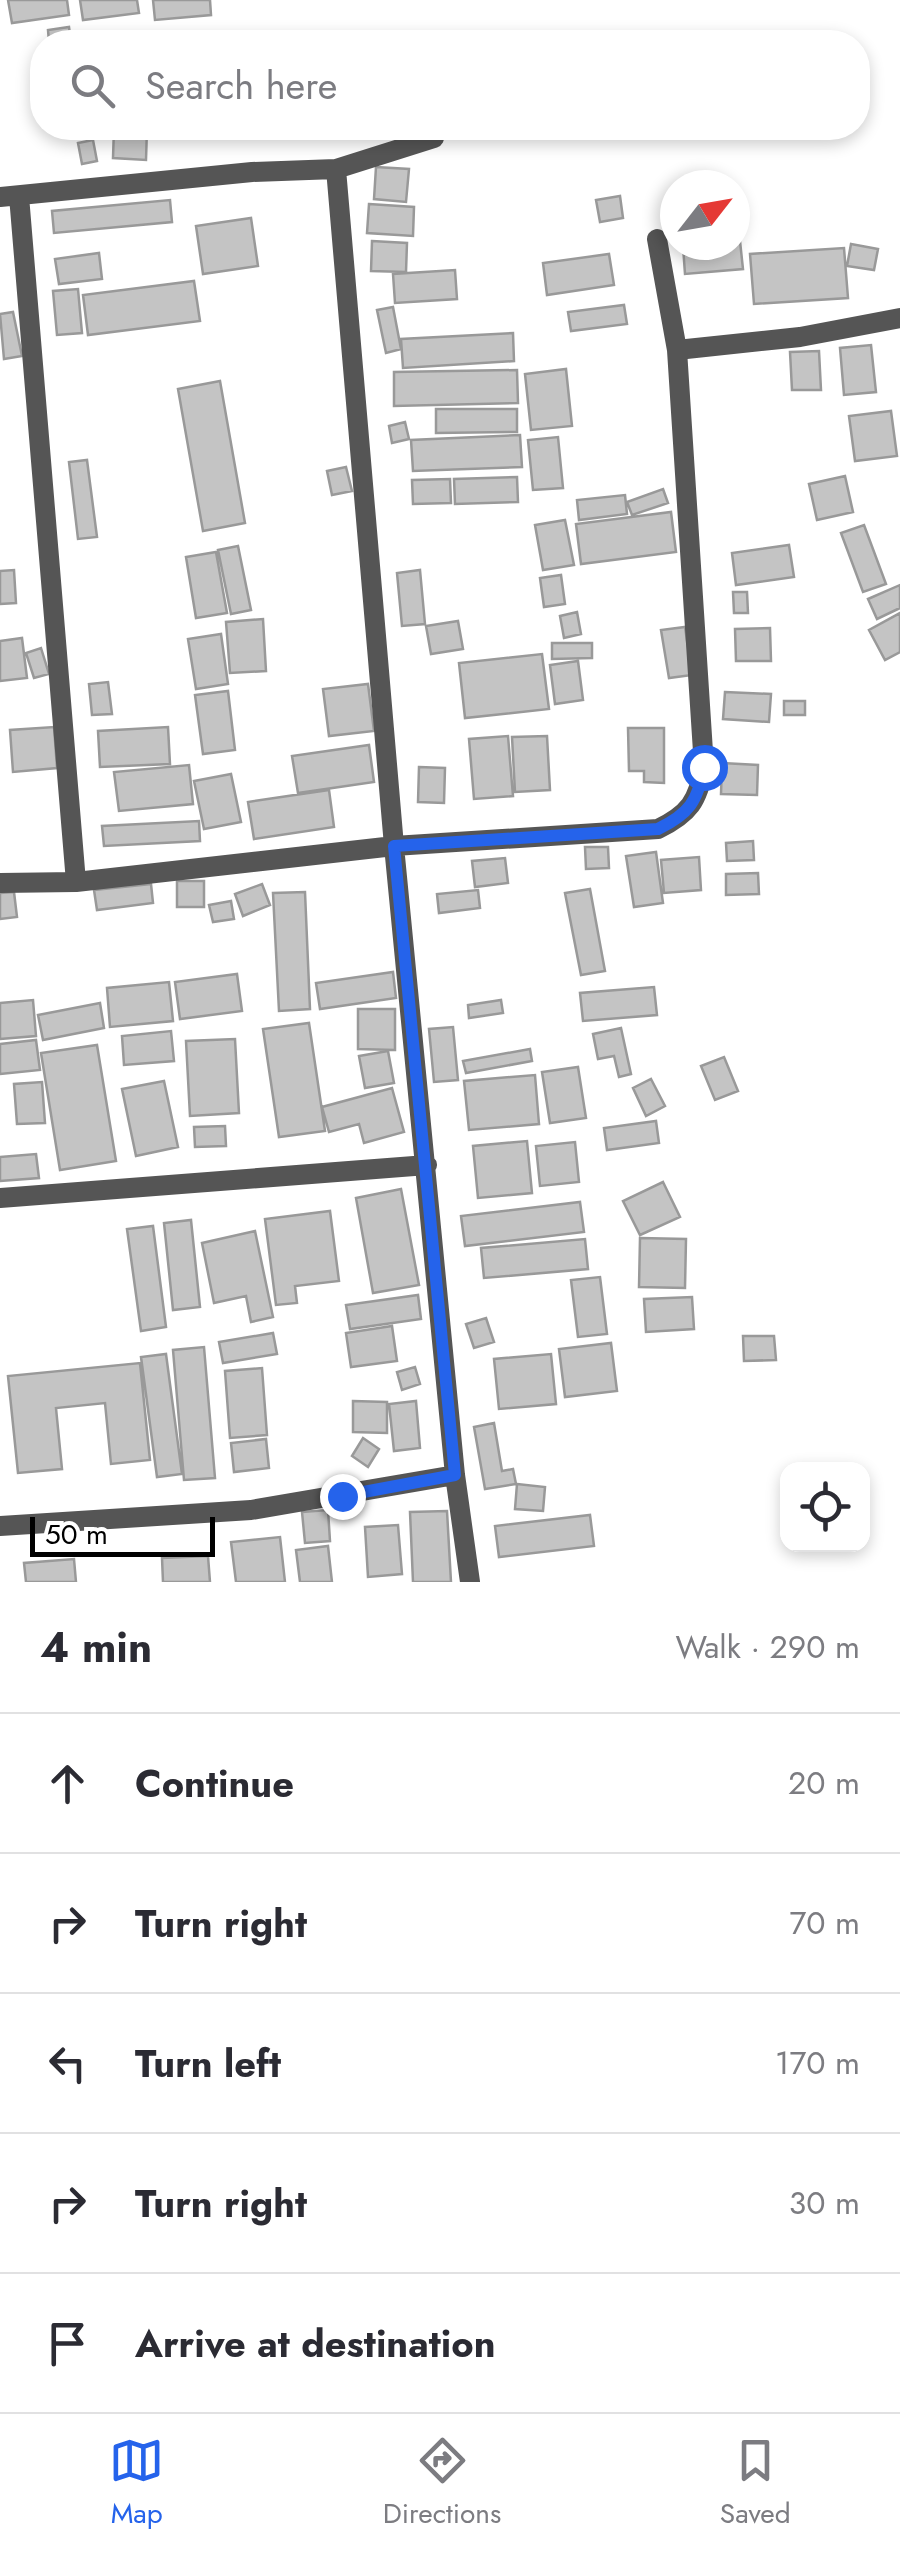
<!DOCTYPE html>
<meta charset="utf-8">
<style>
body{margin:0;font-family:Jost,sans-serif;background:#f2f2f3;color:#2b2b33}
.controls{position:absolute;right:30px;bottom:30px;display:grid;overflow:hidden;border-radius:20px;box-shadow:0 5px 15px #0003}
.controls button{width:90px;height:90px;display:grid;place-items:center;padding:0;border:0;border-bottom:2px solid #e1e1e2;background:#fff;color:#2b2b33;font:50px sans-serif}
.compass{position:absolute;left:660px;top:170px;width:90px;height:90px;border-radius:50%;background:#fff;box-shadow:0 5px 15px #0003;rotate:59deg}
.scale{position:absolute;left:30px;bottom:25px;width:185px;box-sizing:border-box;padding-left:10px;border:5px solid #000;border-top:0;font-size:28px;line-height:35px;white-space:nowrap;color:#000;-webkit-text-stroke:8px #fff;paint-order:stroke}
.stop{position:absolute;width:30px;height:30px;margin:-22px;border:8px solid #2563eb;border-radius:50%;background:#fff}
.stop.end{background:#2563eb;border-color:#fff;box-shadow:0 2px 10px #0008}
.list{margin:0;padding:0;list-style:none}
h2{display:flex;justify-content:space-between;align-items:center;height:130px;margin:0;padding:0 40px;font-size:42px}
h2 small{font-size:32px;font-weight:400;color:#7c7c81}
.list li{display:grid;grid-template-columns:65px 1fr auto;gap:30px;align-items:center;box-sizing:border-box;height:140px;padding:0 40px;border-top:2px solid #e1e1e2}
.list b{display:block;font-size:38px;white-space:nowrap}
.list em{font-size:32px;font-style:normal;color:#7c7c81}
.icon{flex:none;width:55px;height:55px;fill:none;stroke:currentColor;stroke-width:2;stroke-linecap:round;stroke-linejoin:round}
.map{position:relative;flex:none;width:900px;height:1582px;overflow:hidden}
.search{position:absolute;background:#fff;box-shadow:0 5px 15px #0003;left:30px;right:30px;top:30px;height:110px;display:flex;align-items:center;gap:25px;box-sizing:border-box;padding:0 35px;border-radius:40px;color:#7c7c81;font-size:38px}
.sheet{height:830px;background:#fff}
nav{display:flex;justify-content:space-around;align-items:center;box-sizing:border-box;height:140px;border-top:2px solid #e1e1e2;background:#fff;font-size:28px;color:#7c7c81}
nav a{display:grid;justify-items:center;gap:5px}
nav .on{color:#2563eb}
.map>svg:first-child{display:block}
.building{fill:#c4c4c4;stroke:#999;stroke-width:2.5}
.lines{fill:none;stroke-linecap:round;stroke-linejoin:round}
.street{stroke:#555;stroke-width:20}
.route{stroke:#2563eb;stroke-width:12}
</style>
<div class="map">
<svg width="900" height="1582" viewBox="0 0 900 1582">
<rect width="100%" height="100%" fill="#fff"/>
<path class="building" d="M8,0H67L69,15L12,23Z
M80,0H137L139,13L83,20Z
M153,0H210L211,15L155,20Z
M69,27L71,42H49L48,30Z
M261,33L262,42H221V36Z
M114,128L147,129L146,160L113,158Z
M158,128H205V132L159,137Z
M93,140L97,161L82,164L78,143Z
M376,167L409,169L406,202L374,199Z
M620,196L623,218L600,222L596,200Z
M170,200L172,222L54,233L52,211Z
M369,204L414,207L413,236L367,233Z
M251,218L258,266L203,274L196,226Z
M372,241L407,243L406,272L371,271Z
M740,241L743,269L685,274L683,246L735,245V242Z
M851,244L878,249L874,270L847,266Z
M844,248L848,298L754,304L750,254Z
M99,253L102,279L59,284L55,259Z
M609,254L614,285L547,295L543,263Z
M455,270L457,299L395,303L393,274Z
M194,281L200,321L88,335L83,295Z
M78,289L82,333L57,335L53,291Z
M624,305L627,324L571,331L568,312Z
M393,307L401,349L386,353L377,310Z
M13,312L22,356L4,359L0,314Z
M513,333L514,361L403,368L401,339Z
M871,345L876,392L844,395L840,348Z
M819,351L821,390H792L790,352Z
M566,369L572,426L531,430L525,374Z
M517,370L518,403L394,406V372Z
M220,381L245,523L203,531L178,389Z
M436,409H517V432L436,433Z
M891,411L897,456L855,461L849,416Z
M405,422L409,439L392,443L389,426Z
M520,435L522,467L413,471L411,440Z
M558,437L563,488L533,490L528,440Z
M87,460L97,537L78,539L69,462Z
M346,467L352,491L332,495L327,471Z
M845,476L853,512L817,520L809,484Z
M517,477L518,502L455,504L454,479Z
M450,479L451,503L413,504L412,480Z
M663,489L668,503L632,515L627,502Z
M625,495L627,514L579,520L577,500Z
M671,512L676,552L581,564L576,524Z
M565,520L574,565L543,570L535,525Z
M864,525L886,584L863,592L841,533Z
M789,545L794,577L736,585L732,553Z
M238,546L251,610L231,614L218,550Z
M216,552L227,613L196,618L186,557Z
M14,570L16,603L0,604V571Z
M420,570L425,624L402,626L397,573Z
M561,575L565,604L544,607L540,578Z
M900,585V608L877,619L868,599Z
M733,592H747L748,613H734Z
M577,612L581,634L564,638L560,616Z
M900,613V652L885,660L869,630Z
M263,619L266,671L230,673L226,622Z
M458,621L463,649L431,654L426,626Z
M685,627L692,675L669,678L661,630Z
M770,628L771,661H736L735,629Z
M221,634L228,684L196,689L188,639Z
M22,638L27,678L0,681V641Z
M552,643H592V658L552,659Z
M41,648L49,674L34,678L26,653Z
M542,654L549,709L465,718L459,663Z
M578,661L583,700L555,704L550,665Z
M108,682L112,714L92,715L89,684Z
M368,684L374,731L329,736L323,689Z
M228,691L235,750L203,754L195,695Z
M725,692L771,694L769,722L723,719Z
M784,701H805V715H784Z
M54,727L57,768L13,772L10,730Z
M168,727L170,764L100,767L98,731Z
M628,728H664V783L644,782V771H629Z
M508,736L513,796L474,799L469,739Z
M547,736L550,790L515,792L512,737Z
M369,745L374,782L298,793L292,756Z
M722,763L758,765L757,795L721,794Z
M189,765L193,804L119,811L114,772Z
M419,767L445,768L444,803L418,802Z
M231,774L241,822L204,829L194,781Z
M329,790L334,827L254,839L248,802Z
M199,821L200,841L104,846L102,826Z
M753,841L754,860L727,861L726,843Z
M585,847H608L609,868L586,869Z
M656,852L663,903L634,907L626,856Z
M699,857L701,890L664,893L661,860Z
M505,858L508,883L475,887L472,861Z
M758,873L759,894L726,895V874Z
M177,881H204V907H177Z
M151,884L153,903L97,910L94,890Z
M262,884L270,905L243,916L235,894Z
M590,889L605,971L581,975L565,893Z
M478,890L480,908L439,913L437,894Z
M14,892L17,917L0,919V893Z
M305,892L310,1009L279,1011L273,893Z
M231,901L234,919L213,922L209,905Z
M393,972L396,998L320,1009L316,983Z
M237,974L242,1011L180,1019L175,982Z
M169,982L173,1021L110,1027L107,988Z
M654,987L657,1015L583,1021L580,993Z
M33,1000L36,1036L0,1039V1003Z
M501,1000L503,1013L469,1018L468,1005Z
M100,1003L104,1028L43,1040L38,1015Z
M358,1009H395V1050L358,1049Z
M309,1023L325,1131L279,1137L263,1029Z
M453,1027L458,1080L434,1082L429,1029Z
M621,1028L631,1074L619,1077L614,1056L598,1059L593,1034Z
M171,1031L174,1061L124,1065L122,1036Z
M235,1039L239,1113L190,1116L186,1041Z
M36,1040L40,1070L0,1074V1044Z
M97,1045L116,1161L60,1170L41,1053Z
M530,1049L532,1061L466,1073L463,1061Z
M388,1051L394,1083L365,1088L359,1056Z
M724,1057L738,1091L715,1100L701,1066Z
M578,1067L586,1118L550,1123L542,1072Z
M535,1075L539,1124L469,1130L464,1081Z
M651,1079L665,1106L646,1116L633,1088Z
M164,1081L178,1147L136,1156L122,1089Z
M42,1082L45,1123L17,1124L14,1084Z
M392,1088L404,1132L364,1143L359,1124L329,1132L322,1107Z
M656,1121L659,1143L607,1150L604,1128Z
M225,1126L226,1146L195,1147L194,1127Z
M527,1141L532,1193L478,1198L473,1146Z
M575,1142L579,1182L540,1186L536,1146Z
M36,1154L39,1178L0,1181V1157Z
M663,1182L680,1217L640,1235L623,1201Z
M401,1189L419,1285L373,1293L356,1198Z
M580,1202L584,1232L465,1246L461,1216Z
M330,1211L339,1281L295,1286L297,1303L276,1305L265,1219Z
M191,1220L200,1307L173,1310L164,1223Z
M153,1226L166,1327L141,1331L127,1229Z
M255,1231L273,1317L251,1322L246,1296L214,1303L202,1243Z
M640,1238L686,1239L685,1288L639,1287Z
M585,1239L588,1269L484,1278L481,1248Z
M600,1277L607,1334L578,1337L571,1280Z
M418,1295L421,1319L350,1329L346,1305Z
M692,1297L694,1329L646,1332L644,1299Z
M486,1318L494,1342L474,1348L466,1324Z
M392,1326L397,1361L351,1367L346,1333Z
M273,1333L277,1354L223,1363L219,1342Z
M743,1336H774L776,1360L744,1361Z
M611,1343L617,1391L565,1397L559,1349Z
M204,1347L215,1478L184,1480L173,1350Z
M166,1354L182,1474L157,1477L141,1357Z
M551,1354L556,1404L499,1409L494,1359Z
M140,1363L150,1460L111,1464L105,1403L56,1408L62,1469L18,1473L8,1376Z
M415,1367L420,1384L402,1390L397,1372Z
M262,1368L267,1435L230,1438L225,1371Z
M353,1401L387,1402V1433L353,1432Z
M416,1401L420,1448L394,1451L389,1404Z
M494,1423L502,1471L513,1469L516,1484L485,1489L474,1427Z
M363,1438L379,1449L368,1467L352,1456Z
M266,1439L269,1468L234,1472L231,1443Z
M517,1484L545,1487L543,1511L515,1509Z
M328,1510L330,1541L305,1543L302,1512Z
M447,1511L451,1582H413L410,1512Z
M590,1515L594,1546L499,1557L495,1526Z
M398,1525L402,1574L368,1577L365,1527Z
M280,1537L285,1582H236L231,1542Z
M328,1546L332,1582H300L296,1550Z
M208,1556L210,1582H163L162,1558Z
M74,1559L76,1582H26L24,1563Z"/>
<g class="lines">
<path class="street" d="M336,169L394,846L455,1475L470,1582
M0,197L252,172L336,169L434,138
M677,350L800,337L900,318
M76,882L394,846L658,829C689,814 698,801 704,767L677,350L657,239
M0,883L76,882L19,196
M0,1198L427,1165
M0,1526L251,1510L455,1475"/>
</g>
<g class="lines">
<path class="route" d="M342,1496L455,1475L394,846L658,829C689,814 698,801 704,767"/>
</g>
</svg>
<div class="controls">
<button><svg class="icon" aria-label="locate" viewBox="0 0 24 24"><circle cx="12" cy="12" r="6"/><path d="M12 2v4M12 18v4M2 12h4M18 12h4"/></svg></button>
</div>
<svg class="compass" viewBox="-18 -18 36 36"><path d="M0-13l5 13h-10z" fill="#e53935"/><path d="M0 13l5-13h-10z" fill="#7c7c81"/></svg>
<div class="scale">50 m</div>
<div class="stop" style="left:704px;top:767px"></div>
<div class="stop end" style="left:342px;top:1496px"></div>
<div class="search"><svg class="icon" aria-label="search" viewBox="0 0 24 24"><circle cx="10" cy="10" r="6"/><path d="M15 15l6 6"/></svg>Search here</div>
</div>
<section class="sheet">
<h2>4 min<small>Walk · 290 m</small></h2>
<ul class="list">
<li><svg class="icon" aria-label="ahead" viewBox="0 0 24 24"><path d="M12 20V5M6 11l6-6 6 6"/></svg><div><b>Continue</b></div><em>20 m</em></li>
<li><svg class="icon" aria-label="right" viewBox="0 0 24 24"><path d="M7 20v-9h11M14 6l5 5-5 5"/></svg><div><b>Turn right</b></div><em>70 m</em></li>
<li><svg class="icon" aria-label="left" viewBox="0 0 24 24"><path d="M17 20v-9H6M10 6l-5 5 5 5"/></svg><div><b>Turn left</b></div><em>170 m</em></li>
<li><svg class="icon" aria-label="right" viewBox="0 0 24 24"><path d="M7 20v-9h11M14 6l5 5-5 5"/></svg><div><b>Turn right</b></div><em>30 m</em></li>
<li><svg class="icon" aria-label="arrive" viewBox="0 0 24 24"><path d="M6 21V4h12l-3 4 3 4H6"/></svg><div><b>Arrive at destination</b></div></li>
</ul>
</section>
<nav>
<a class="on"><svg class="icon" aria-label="map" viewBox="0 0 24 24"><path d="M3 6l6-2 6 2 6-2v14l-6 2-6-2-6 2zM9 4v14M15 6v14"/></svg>Map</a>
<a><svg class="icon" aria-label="directions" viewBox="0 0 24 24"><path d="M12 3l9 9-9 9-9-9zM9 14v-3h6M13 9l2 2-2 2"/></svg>Directions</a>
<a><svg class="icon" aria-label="saved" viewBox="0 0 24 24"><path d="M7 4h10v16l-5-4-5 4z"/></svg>Saved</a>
</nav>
